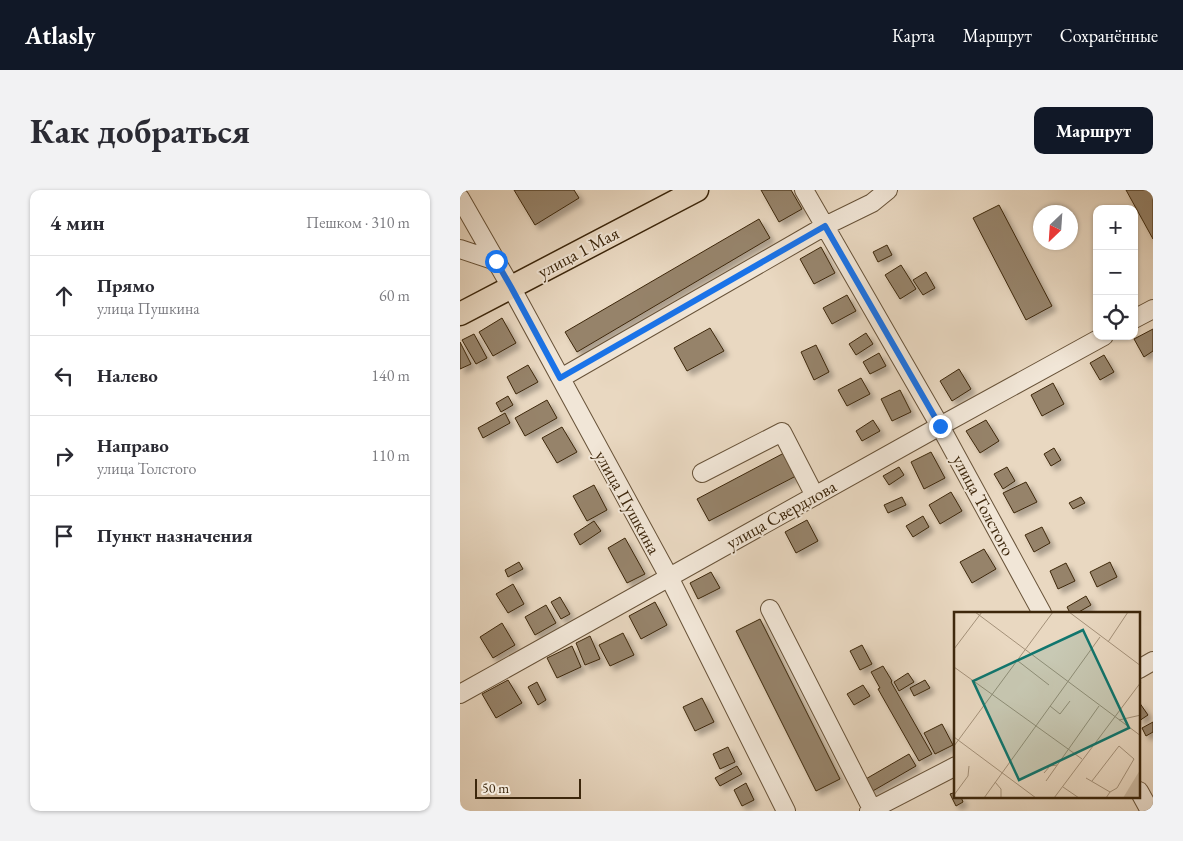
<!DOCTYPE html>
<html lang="ru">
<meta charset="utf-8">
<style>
body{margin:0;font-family:"EB Garamond",serif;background:#f2f2f3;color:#2b2b33}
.controls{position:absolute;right:15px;top:15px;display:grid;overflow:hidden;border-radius:10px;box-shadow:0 1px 4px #0004}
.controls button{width:45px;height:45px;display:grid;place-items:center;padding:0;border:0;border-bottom:1px solid #e1e1e2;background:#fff;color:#2b2b33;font:25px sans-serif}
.compass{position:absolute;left:573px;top:15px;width:45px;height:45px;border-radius:50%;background:#fff;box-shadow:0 1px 4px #0004;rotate:205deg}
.scale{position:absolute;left:15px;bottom:12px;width:106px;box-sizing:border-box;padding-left:5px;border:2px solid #3d270c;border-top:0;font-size:14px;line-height:18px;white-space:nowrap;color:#3d270c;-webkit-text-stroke:4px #f1e6d7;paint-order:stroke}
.stop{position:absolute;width:15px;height:15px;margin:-11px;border:4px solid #1a73e8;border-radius:50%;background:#fff}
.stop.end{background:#1a73e8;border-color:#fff;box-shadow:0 1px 5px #0008}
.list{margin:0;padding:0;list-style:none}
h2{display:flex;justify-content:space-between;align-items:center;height:65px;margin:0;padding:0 20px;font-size:21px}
h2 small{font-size:16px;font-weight:400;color:#7c7c81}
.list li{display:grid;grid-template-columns:32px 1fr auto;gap:15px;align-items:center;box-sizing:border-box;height:80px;padding:0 20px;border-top:1px solid #e1e1e2}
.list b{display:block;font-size:19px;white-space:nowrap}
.list p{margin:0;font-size:16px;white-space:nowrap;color:#7c7c81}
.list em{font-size:16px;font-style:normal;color:#7c7c81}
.icon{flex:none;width:28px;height:28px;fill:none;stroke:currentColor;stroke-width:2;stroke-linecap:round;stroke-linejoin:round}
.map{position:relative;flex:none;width:693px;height:621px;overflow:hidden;border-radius:10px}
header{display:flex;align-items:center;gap:30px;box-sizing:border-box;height:70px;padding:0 25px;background:#111827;color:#fff}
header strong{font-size:24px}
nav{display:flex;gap:28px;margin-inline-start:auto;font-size:18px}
.intro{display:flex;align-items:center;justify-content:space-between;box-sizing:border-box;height:120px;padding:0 30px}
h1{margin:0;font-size:35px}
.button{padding:12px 22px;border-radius:10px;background:#111827;color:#fff;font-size:18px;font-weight:700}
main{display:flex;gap:30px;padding:0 30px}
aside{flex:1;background:#fff;border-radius:10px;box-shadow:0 1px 4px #0004}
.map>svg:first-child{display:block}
.building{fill:#96836a;stroke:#3d270c;filter:url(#shadow)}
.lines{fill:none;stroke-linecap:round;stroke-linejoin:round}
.minor-casing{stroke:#685339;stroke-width:20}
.major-casing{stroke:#3d270c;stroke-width:25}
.minor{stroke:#f1e6d7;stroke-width:18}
.major{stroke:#e9d8c1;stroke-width:22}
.route{stroke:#1a73e8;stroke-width:6}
.labels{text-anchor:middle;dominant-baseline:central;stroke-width:4;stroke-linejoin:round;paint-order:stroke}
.street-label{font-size:18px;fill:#3d270c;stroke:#f1e6d7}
.inset-road{fill:none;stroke:#a49179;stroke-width:1}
.view{fill:#0f766e;fill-opacity:0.15;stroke:#0f766e;stroke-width:2.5}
.inset-edge{fill:none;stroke:#3d270c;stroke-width:2.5}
</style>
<header>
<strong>Atlasly</strong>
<nav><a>Карта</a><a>Маршрут</a><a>Сохранённые</a></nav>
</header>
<div class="intro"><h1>Как добраться</h1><a class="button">Маршрут</a></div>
<main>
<aside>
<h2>4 мин<small>Пешком · 310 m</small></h2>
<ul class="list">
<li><svg class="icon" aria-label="ahead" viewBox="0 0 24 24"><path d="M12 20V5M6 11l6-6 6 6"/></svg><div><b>Прямо</b><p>улица Пушкина</p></div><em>60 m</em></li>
<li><svg class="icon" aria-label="left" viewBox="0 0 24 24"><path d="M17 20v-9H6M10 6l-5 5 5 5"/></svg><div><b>Налево</b></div><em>140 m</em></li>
<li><svg class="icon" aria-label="right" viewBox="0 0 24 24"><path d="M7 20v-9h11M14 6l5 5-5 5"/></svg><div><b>Направо</b><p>улица Толстого</p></div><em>110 m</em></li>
<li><svg class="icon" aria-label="arrive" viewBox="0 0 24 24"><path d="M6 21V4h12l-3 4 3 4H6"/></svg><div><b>Пункт назначения</b></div></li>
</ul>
</aside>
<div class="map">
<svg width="693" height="621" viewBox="0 0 693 621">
<defs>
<filter id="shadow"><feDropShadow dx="4.5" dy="4.5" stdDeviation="2.5" flood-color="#0004"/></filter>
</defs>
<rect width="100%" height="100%" fill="#e9d8c1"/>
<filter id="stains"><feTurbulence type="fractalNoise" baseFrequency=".004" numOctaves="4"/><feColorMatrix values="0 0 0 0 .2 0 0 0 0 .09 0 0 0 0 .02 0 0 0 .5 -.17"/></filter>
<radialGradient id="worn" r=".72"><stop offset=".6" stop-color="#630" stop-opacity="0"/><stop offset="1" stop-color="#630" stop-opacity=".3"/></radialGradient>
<path class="building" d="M54,0H114L119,8L75,35Z
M301,0H331L342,19L319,32Z
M666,0H692L693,1V49Z
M539,15L592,116L566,130L513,28Z
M299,29L310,48L117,162L105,142Z
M427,55L432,65L418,72L413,62Z
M361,57L375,83L354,94L340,69Z
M441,75L456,99L440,109L425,85Z
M466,82L475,98L463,105L453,90Z
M387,105L396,121L372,134L363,118Z
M42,128L56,153L33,166L19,142Z
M250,138L264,161L227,181L214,158Z
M693,139V161L684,167L674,149Z
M406,143L413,154L396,165L389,154Z
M14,144L27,168L16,174L2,150Z
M0,152L11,174L0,179Z
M356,155L369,182L354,190L341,162Z
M419,163L426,176L410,184L403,172Z
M644,165L654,182L640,190L630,173Z
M68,175L78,192L56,204L47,187Z
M499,179L511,199L492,211L480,191Z
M401,188L410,204L387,216L378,200Z
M593,193L604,214L582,226L571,205Z
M440,200L451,222L432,231L421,209Z
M48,206L53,215L41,222L36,213Z
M87,210L97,228L65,246L55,228Z
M45,223L50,233L23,248L18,238Z
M413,230L420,241L402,251L396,241Z
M526,230L539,251L520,263L506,241Z
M102,237L117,262L97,273L82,248Z
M594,258L601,270L591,276L584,264Z
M471,262L485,288L464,299L451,272Z
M324,263L336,286L249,331L237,309Z
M439,277L444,285L429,295L423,286Z
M547,277L555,291L543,299L534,284Z
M566,292L577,312L554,323L543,303Z
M134,295L147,320L127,331L113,306Z
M491,302L502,321L480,334L469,315Z
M442,307L446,315L428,323L424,315Z
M621,307L625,313L613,319L609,313Z
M463,326L469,337L453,347L446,336Z
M347,330L358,351L336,363L325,342Z
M134,331L141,341L120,355L114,344Z
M582,337L590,353L574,362L565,345Z
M165,348L185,384L167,393L148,358Z
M524,359L536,379L512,393L500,372Z
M59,372L63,379L48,387L45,380Z
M650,372L657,387L637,397L630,382Z
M606,373L615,391L598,399L590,381Z
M251,382L260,398L238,409L230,393Z
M53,394L64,414L48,423L36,404Z
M626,406L631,415L617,423H610L607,417Z
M100,407L110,424L101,429L91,412Z
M195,412L207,435L181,449L169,426Z
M86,415L96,433L75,445L65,427Z
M300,429L380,589L356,601L276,441Z
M42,433L55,455L33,468L20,447Z
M163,443L174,465L150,476L139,455Z
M130,446L140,469L125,475L116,453Z
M402,455L412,474L400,480L390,461Z
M112,456L121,477L97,488L87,468Z
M423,476L432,491L431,492L472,564L459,571L418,499L420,498L411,482Z
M448,483L454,492L439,501L434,492Z
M48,490L62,513L36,528L22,504Z
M465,490L470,498L454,506L450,498Z
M77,492L86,510L78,515L68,497Z
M403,495L410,506L394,515L387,504Z
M242,508L254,532L235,541L223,517Z
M679,512L688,525L679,531Z
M693,532V542L686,546L682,538Z
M482,534L493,555L475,564L464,543Z
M268,557L275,572L260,579L253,564Z
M449,564L456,576L411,602L404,590Z
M277,576L282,584L260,596L255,588Z
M286,593L294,610L282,616L274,600Z
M496,602V607H501L503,612L496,616L490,604Z"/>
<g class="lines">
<g class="minor-casing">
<path id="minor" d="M344,0L480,236L582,423
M0,8L51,97L209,387L326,621
M0,59L36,71
M674,129L693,119
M101,188L365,36L412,13L428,0
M242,283L322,242L355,306
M310,419L412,619
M679,479L693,471
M0,504L480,236L644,146
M679,601L690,621
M409,621L496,576"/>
</g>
<g class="major-casing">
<path id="major" d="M0,124L237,0"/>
</g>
<use href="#minor" class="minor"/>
<use href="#major" class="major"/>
</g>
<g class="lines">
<path class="route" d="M36,71L51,97L100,188L365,36L480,236"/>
</g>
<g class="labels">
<g class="street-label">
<text transform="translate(118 62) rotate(-28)">улица 1 Мая</text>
<text transform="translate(168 312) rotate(61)">улица Пушкина</text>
<text transform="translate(524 315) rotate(62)">улица Толстого</text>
<text transform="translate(321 324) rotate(-29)">улица Свердлова</text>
</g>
</g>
<g transform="translate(494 422)">
<rect width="186" height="186" fill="#e9d8c1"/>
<path d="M186,158V186H169Z" fill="#ccbaa2"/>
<path class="inset-road" d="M21,0L187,124M115,0L187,54M154,30L174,0M0,37L28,0M64,49L95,73M0,55L128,147M96,94L106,102L116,89M165,108L187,103M0,125L82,186M0,134L99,0M90,161L96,154L103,153M132,166L156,180L152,186M92,169L145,94M138,169L165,134L180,147L163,176L156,180M41,170L47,177V186M109,175L125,186M0,183L14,164L15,154M30,186L146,25M100,186L187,70"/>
<path class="view" d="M129,18L175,116L65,168L19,69Z"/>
<rect width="186" height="186" class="inset-edge"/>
</g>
<rect width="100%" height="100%" filter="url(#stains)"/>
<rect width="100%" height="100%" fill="url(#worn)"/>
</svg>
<div class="controls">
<button>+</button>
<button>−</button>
<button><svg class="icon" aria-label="locate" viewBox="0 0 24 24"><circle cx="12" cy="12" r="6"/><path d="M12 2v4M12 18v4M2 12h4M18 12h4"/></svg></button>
</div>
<svg class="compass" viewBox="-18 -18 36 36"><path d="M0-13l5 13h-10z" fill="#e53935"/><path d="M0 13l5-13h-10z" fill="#7c7c81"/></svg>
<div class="scale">50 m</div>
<div class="stop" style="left:36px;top:71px"></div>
<div class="stop end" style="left:480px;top:236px"></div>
</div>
</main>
